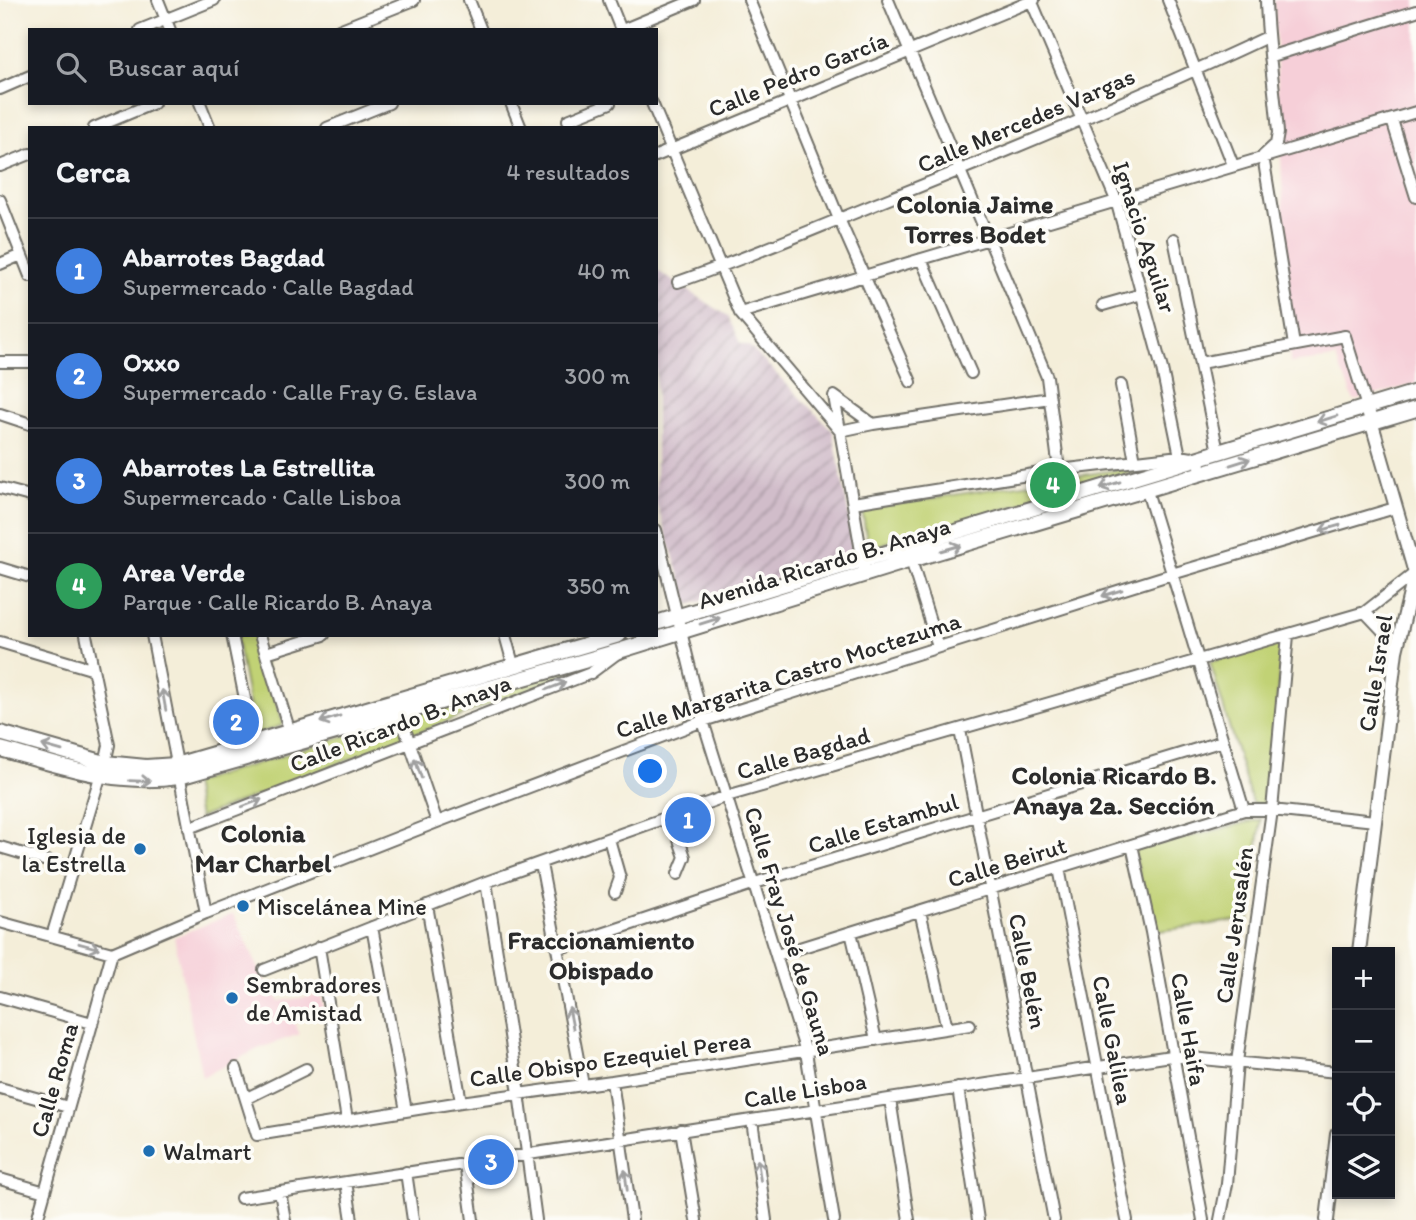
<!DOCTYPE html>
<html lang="es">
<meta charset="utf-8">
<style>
body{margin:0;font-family:Itim,sans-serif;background:#242831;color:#f1f3f6}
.controls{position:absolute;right:21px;bottom:21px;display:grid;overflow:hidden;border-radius:0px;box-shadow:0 4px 10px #0003}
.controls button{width:63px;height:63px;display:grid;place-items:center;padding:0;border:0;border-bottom:2px solid #363941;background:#171b24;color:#f1f3f6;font:35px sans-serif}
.you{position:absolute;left:651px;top:772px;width:24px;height:24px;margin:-18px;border:5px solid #fff;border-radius:50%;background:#1a73e8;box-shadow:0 0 0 10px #1a73e833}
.badge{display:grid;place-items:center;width:46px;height:46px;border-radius:50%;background:#1f6fb2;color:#fff;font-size:23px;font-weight:700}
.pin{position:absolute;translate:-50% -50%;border:4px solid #fff;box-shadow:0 2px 7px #0006}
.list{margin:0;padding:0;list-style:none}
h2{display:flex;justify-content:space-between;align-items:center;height:91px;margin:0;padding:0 28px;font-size:30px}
h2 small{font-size:23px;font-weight:400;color:#9ea1a6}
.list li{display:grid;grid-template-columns:46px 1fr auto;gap:21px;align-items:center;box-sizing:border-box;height:105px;padding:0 28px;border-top:2px solid #363941}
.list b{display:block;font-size:26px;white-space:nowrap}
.list p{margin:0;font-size:23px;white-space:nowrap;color:#9ea1a6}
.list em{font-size:23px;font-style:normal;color:#9ea1a6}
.icon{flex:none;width:38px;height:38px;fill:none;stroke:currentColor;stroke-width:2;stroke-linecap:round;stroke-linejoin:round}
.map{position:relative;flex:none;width:1416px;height:1220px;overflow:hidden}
.search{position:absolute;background:#171b24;box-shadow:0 4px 10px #0003;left:28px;top:28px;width:630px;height:77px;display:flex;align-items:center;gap:18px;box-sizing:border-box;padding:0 24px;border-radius:0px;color:#9ea1a6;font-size:26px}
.panel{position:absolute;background:#171b24;box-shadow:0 4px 10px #0003;left:28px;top:126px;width:630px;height:511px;border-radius:0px}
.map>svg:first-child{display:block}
.built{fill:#f6cfd8}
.industrial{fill:url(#industrial-furrows)}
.park{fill:#c1d274;stroke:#767e50;stroke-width:2}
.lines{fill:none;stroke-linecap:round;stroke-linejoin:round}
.minor-casing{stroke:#716f68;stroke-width:14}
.tertiary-casing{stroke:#716f68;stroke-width:16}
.secondary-casing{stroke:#716f68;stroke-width:18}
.minor{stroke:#fff;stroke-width:10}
.tertiary{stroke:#fff;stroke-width:12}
.secondary{stroke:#fff;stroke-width:14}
.oneway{stroke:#a0a0a0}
.poi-dot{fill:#1f6fb2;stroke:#fdfcf7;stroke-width:2.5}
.labels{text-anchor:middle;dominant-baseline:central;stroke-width:7;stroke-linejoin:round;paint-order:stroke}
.street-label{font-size:24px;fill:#2b2b2b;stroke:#fdfcf7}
.poi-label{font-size:24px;fill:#2b2b2b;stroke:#fdfcf7;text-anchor:start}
.neighbourhood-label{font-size:26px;font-weight:bold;fill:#2b2b2b;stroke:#fdfcf7}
</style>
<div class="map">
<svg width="1416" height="1220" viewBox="0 0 1416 1220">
<defs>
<pattern id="industrial-furrows" width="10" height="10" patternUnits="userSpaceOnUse" patternTransform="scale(1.75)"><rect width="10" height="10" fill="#d1bdca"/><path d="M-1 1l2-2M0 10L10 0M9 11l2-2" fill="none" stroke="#aa9aa4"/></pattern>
</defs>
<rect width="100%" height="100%" fill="#fdfcf7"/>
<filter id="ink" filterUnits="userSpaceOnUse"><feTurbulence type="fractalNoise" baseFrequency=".0143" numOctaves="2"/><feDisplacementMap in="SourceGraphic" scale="14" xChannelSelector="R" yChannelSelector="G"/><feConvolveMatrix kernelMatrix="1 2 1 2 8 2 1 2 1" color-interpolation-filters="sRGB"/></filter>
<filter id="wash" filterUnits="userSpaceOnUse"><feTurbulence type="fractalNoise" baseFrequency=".00686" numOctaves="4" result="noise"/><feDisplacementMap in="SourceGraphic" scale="28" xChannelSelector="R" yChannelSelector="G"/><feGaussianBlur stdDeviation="1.57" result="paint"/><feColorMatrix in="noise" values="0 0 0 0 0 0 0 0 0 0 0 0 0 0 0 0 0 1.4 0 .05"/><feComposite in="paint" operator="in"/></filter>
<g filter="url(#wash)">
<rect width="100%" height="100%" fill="#f4eed9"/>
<path class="built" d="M1274,0H1416V384L1354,401L1336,358L1290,363Z
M233,914L264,980L279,1001L321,995L324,1008L289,1014L300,1034L260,1048L202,1077L174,937Z"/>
<path class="industrial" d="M656,270L728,316L740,343L749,346L833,431L856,554L689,605L656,502Z"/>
<path class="park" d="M1173,461L868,548L862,509Z
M236,635H256L283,725L255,735Z
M1282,641L1268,805L1252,803L1210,662Z
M567,668L568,674L199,818L193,783Z
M1261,819L1249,919L1152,932L1134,850Z"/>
</g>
<g filter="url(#ink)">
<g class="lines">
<g class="minor-casing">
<path id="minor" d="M158,0L170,30
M469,0L481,30
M609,0L621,30
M749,0L839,219L911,382
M888,0L1047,377L1059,470
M1031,0L1116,200L1162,369L1180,456
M1168,0L1233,165
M1266,0C1267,45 1275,89 1278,133L1276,144L1263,156L1294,345
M140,30L214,0
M339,30L414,0
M622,30L694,0
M1272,56L1416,11
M0,89L30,76
M200,103L210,128
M511,103L521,128
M652,103L740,313L840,431L873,424L1050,398
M568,120L610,103
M1392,120L1416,197
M94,128L154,103
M327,128L389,103
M656,156L1034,0
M0,166L30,154
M0,200L30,276
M1174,239L1218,452
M921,259L971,373
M0,264L21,255
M678,282C747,258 814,229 881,202C1011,150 1140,97 1267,37
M1103,305L1142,294
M740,313L1416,112
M0,362H30
M1200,363L1345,336L1367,407
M1121,385L1135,461
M834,396L864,568
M834,396L873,424
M0,414L30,424
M0,488L30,496
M1147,491L1244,810
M853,503L1059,470L1180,456L1198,459L1202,473
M656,530L703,721L806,1052L834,1220
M911,560L938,647
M0,568L30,577
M1365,612L1382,630L1396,651
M86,635L109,745L105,763
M152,635L206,913
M232,635L254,743
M260,635L290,732
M505,635L513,664
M0,642L91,669
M266,653L324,635
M398,709L437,822
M960,730L1054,1220
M671,817L685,857L678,874
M189,828L591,673L619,652
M609,839L620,878L615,892
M1132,845L1151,932L1203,1220
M0,847L71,868
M541,864L583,1085
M1059,868L1127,1220
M486,882L519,1093L536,1220
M427,905L461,1102
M920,911L947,1028
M0,922L112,953L206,913L437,822L703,721L1172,574L1395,508
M372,927L406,1111
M851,932L876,1040
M52,936L100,777
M319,947L347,1120
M557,949L755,883L1223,741
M777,955L1244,810H1272L1375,821
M264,970L486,882L727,796L1365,612L1415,573
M0,997L92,1023
M236,1068L257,1135L461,1102L612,1081L970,1025
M612,1081L632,1220
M0,1088L68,1107
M958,1088L978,1220
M247,1098L306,1069
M890,1099L909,1220
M752,1120L766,1220
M681,1130L696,1220
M465,1163L473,1220
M406,1172L413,1220
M0,1179L45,1192
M346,1182L352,1220
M280,1192L285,1220
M241,1198L1171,1056L1337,1072
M37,1220L112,953
M1220,1220L1227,1184L1237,1062L1272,810L1288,635"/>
</g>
<g class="tertiary-casing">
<path id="tertiary" d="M1359,952L1396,651L1415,573L1367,407
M1327,1220L1337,1134"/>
</g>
<g class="secondary-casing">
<path id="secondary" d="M656,623L1416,392
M0,733L105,763L146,767L176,765L619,635
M0,749C63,766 113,786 179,777L622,650L911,560L1416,409"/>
</g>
<use href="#minor" class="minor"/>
<use href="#tertiary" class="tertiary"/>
<use href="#secondary" class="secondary"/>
</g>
<defs><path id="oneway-shaft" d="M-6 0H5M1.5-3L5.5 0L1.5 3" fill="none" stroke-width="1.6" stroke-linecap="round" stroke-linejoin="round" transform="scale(1.75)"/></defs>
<g class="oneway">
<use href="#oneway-shaft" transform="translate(1327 419) rotate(163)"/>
<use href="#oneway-shaft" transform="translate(1240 462) rotate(-17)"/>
<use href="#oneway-shaft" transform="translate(1110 485) rotate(163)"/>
<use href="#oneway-shaft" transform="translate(1330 528) rotate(164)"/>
<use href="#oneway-shaft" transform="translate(951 548) rotate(-16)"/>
<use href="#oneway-shaft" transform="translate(1112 593) rotate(163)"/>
<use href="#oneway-shaft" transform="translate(710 621) rotate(-17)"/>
<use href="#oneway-shaft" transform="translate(556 686) rotate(-21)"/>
<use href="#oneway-shaft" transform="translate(164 700) rotate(-100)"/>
<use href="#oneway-shaft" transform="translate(330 719) rotate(163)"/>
<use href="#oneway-shaft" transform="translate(52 748) rotate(-164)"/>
<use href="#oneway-shaft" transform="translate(418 768) rotate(-109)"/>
<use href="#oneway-shaft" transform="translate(140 781) rotate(2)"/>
<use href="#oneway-shaft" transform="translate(252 803) rotate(-21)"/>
<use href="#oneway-shaft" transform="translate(89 946) rotate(15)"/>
<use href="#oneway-shaft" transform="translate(571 1018) rotate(-101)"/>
<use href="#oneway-shaft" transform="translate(759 1170) rotate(-98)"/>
<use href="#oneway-shaft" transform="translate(626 1180) rotate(-97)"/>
</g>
</g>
<g class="poi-dot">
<circle cx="140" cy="849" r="7"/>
<circle cx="243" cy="906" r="7"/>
<circle cx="232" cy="998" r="7"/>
<circle cx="149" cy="1151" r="7"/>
</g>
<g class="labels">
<g class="street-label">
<text transform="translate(798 74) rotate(-22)">Calle Pedro García</text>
<text transform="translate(1026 120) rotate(-23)">Calle Mercedes Vargas</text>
<text transform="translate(1145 237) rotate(72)">Ignacio Aguilar</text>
<text transform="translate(824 563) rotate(-17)">Avenida Ricardo B. Anaya</text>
<text transform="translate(1375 673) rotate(-81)">Calle Israel</text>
<text transform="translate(788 675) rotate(-18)">Calle Margarita Castro Moctezuma</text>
<text transform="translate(400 723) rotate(-21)">Calle Ricardo B. Anaya</text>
<text transform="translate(803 753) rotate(-16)">Calle Bagdad</text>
<text transform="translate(883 823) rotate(-17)">Calle Estambul</text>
<text transform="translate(1007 862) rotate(-17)">Calle Beirut</text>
<text transform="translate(1234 925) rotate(-82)">Calle Jerusalén</text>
<text transform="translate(790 931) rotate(73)">Calle Fray José de Gauna</text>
<text transform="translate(1028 971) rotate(79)">Calle Belén</text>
<text transform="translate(1189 1029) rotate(80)">Calle Haifa</text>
<text transform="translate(1113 1040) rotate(79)">Calle Galilea</text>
<text transform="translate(610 1059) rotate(-8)">Calle Obispo Ezequiel Perea</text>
<text transform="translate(54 1080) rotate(-74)">Calle Roma</text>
<text transform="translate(805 1090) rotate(-9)">Calle Lisboa</text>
</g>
<g class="poi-label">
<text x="126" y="835" text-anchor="end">Iglesia de<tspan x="126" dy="28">la Estrella</tspan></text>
<text x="257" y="906">Miscelánea Mine</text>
<text x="246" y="984">Sembradores<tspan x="246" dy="28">de Amistad</tspan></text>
<text x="163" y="1151">Walmart</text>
</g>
<g class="neighbourhood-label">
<text x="975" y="204">Colonia Jaime<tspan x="975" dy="30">Torres Bodet</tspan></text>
<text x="1114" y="775">Colonia Ricardo B.<tspan x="1114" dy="30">Anaya 2a. Sección</tspan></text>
<text x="263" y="833">Colonia<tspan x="263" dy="30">Mar Charbel</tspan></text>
<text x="601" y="940">Fraccionamiento<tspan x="601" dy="30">Obispado</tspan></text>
</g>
</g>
</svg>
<div class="controls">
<button>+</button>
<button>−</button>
<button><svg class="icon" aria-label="locate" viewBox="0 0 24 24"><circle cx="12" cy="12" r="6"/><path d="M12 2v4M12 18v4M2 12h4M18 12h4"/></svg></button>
<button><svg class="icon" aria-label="layers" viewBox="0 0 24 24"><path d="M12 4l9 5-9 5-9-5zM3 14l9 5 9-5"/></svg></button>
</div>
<div class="you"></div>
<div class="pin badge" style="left:688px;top:820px;background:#3f7fe0">1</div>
<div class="pin badge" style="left:236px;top:722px;background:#3f7fe0">2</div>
<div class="pin badge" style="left:491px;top:1162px;background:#3f7fe0">3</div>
<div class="pin badge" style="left:1053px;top:485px;background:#2e9e5b">4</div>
<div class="search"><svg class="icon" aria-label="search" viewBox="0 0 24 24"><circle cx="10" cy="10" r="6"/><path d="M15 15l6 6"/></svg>Buscar aquí</div>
<section class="panel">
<h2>Cerca<small>4 resultados</small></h2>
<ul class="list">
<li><span class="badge" style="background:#3f7fe0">1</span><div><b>Abarrotes Bagdad</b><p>Supermercado · Calle Bagdad</p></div><em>40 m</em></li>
<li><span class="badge" style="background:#3f7fe0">2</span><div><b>Oxxo</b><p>Supermercado · Calle Fray G. Eslava</p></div><em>300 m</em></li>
<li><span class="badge" style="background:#3f7fe0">3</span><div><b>Abarrotes La Estrellita</b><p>Supermercado · Calle Lisboa</p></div><em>300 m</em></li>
<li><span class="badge" style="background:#2e9e5b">4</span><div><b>Area Verde</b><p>Parque · Calle Ricardo B. Anaya</p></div><em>350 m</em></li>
</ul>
</section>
</div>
